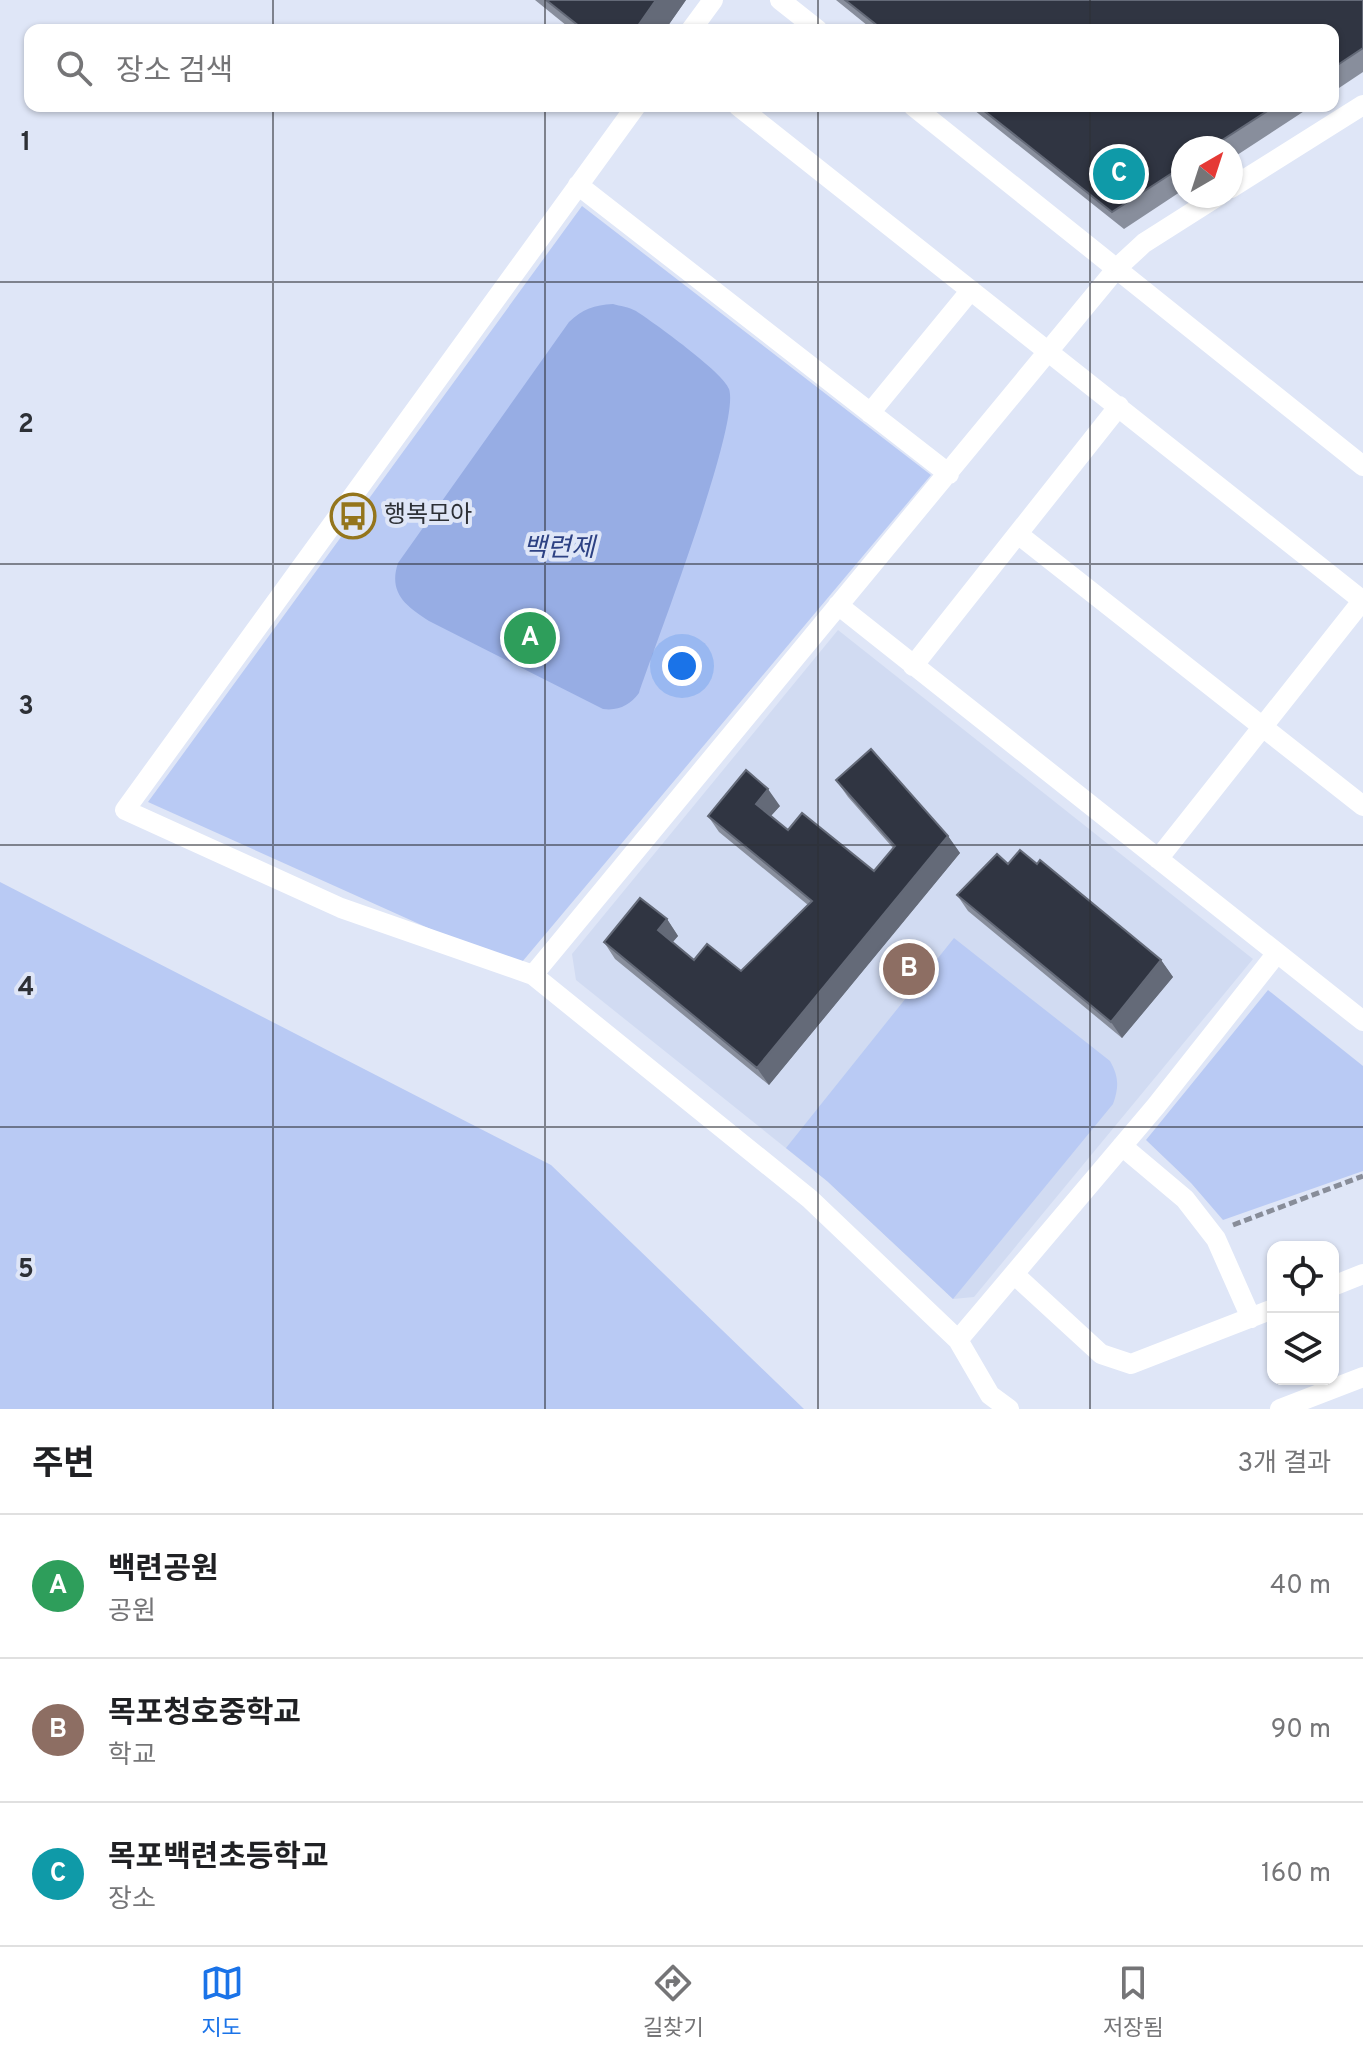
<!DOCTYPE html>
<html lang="ko">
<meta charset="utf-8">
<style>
body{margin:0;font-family:Overpass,"Noto Sans KR",sans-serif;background:#f2f2f2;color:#202124}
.controls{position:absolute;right:24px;bottom:24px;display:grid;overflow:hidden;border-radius:16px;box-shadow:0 2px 6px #0004}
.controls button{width:72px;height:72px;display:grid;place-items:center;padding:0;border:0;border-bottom:2px solid #e0e0e0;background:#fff;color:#202124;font:40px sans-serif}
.compass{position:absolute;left:1171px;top:136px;width:72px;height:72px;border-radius:50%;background:#fff;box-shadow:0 2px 6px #0004;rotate:39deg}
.you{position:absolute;left:682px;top:666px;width:28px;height:28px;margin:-20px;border:6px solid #fff;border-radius:50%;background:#1a73e8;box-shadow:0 0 0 12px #1a73e833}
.badge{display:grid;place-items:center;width:52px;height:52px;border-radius:50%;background:#1a73e8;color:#fff;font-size:26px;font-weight:700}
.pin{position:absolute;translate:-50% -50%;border:4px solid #fff;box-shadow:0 2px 8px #0006}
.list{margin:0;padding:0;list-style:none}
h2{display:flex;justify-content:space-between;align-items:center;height:104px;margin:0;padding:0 32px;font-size:34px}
h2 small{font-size:26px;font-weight:400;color:#757577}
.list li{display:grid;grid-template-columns:52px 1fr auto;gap:24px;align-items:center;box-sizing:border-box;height:144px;padding:0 32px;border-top:2px solid #e0e0e0}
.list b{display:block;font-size:30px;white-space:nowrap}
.list p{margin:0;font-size:26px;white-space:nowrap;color:#757577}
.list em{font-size:26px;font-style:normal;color:#757577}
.icon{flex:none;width:44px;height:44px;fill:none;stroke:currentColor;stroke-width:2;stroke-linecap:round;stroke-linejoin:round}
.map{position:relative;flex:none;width:1363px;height:1409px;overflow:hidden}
.search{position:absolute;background:#fff;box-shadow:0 2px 6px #0004;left:24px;right:24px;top:24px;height:88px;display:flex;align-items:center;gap:20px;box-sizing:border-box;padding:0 28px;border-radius:16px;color:#757577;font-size:30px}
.sheet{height:536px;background:#fff}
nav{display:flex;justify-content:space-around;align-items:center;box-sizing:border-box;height:112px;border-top:2px solid #e0e0e0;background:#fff;font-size:22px;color:#757577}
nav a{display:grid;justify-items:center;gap:4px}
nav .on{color:#1a73e8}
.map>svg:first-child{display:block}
.built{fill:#d1dbf2}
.green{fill:#b9caf4}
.water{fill:#97ade4}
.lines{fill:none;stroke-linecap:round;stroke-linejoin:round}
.path{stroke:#888d99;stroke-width:5;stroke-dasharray:8 4;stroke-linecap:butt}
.street{stroke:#fff;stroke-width:20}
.wall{fill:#888e9c}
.shaded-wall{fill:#646a78}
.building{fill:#303542;stroke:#646a78;stroke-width:2}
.grid{fill:none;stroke:#2d3036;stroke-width:2;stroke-opacity:0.55}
.labels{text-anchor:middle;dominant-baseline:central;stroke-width:8;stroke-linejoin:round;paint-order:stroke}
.poi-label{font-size:24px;fill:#2d3036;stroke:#dfe6f7;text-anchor:start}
.water-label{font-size:26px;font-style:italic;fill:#2d4183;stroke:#dfe6f7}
.grid-label{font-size:26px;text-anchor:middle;font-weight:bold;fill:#2d3036;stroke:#dfe6f7;stroke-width:8;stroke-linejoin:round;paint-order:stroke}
</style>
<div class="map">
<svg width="1363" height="1409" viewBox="0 0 1363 1409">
<rect width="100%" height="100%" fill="#dfe6f7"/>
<path class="built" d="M838,630L1253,959L974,1297L953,1299L827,1181L576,980L572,954Z"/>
<path class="green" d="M582,206L931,475L517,968L148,802Z
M0,882L551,1165L804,1409H0Z
M954,938L1110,1061C1119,1077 1119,1087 1113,1104L953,1299L827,1181L786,1148Z
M1268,990L1363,1066V1171L1223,1220L1191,1183L1146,1140Z"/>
<path class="water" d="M613,304C620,306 629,307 636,311C653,322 724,373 729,389C741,423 655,645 639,693C630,705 619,711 603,709L429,621C406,606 388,593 398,563L569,322C583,309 594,305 613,304Z"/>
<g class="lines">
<path class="path" d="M1233,1225L1363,1176"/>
<path class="street" d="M780,0L818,30
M691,30L713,0
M636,106L125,810L341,908L533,975L810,1199L958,1340L990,1395L1009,1409
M738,106L1363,601
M913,106L1363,466
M578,185L949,474
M1231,188L1363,105
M870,413L971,290
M1018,534L1363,806
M838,605L1363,1021
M913,666L1119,406
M1158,859L1363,600
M533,975L1117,268L1144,243L1218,196
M1122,1146L1185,1199L1216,1239L1251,1318
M1015,1275L1101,1354L1131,1364L1273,1309
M1333,1286L1363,1274
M958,1340L1156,1106L1277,953
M1280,1409L1363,1377"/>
</g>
<path class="wall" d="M535,0H686L665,30H572Z
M836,0H1363V72L1333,92V30H873Z
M969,106H1312L1231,159V148H1183V190L1124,229Z
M836,780L948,836L960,853L769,1085L615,959L604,942L667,919L678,936L673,942L694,960L741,971L808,905L719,832L708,816L780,806L771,816L788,830L874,871L893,848L848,797Z
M957,895L1161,960L1173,977L1122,1038L968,911Z"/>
<path class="shaded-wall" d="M656,0H686L665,30H635Z
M768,789L780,806L767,820L756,804Z
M948,836L960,853L769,1085L757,1068Z
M667,919L678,936L669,946L658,930Z
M1161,960L1173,977L1122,1038L1111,1022Z"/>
<path class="building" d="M546,0H656L635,30H584Z
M845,0H1363V48L1333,68V30H883Z
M978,106H1275L1210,148H1183V166L1112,212Z
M871,749L948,836L757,1068L604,942L640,898L667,919L658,930L694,960L707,944L741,971L812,901L708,816L746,770L768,789L756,804L788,830L802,813L874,871L895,846L836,780Z
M1020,850L1037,864L1040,860L1161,960L1111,1022L957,895L997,854L1008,864Z"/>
<path class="grid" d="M273,0V30M545,0V30M818,0V30M1090,0V30M273,106V1409M545,106V1409M818,106V1409M1090,106V1409M0,282H1363M0,564H1363M0,845H1363M0,1127H1363"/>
<defs>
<g id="bus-ring" transform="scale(2.3)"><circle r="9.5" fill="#dfe6f7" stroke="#94751c" stroke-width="1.5"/><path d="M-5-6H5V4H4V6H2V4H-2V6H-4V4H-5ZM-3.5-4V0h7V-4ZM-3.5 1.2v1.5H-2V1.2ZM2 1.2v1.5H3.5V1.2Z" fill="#94751c"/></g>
</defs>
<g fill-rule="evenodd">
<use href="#bus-ring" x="353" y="516"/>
</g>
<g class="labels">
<g class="poi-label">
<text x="384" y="516">행복모아</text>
</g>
<g class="water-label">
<text x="559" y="549">백련제</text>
</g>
</g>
<g class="grid-label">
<text x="26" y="150">1</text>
<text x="26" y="432">2</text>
<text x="26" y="714">3</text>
<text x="26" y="995">4</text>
<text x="26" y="1277">5</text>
</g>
</svg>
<div class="controls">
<button><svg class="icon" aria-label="locate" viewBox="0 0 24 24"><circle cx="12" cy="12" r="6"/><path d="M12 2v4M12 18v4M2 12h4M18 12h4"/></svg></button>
<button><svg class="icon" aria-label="layers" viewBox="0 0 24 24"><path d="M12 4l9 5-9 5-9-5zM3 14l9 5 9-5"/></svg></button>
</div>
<svg class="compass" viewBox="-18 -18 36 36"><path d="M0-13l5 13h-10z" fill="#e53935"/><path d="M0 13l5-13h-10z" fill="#757577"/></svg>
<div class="you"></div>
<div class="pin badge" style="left:530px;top:638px;background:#2e9e5b">A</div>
<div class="pin badge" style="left:909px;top:969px;background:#8d6e63">B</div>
<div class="pin badge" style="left:1119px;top:174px;background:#0f9aa8">C</div>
<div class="search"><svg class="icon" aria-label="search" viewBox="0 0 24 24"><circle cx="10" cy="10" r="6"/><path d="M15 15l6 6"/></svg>장소 검색</div>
</div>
<section class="sheet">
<h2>주변<small>3개 결과</small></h2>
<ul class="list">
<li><span class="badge" style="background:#2e9e5b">A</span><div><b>백련공원</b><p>공원</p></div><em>40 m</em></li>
<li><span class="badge" style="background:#8d6e63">B</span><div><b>목포청호중학교</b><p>학교</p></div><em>90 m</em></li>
<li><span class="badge" style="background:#0f9aa8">C</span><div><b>목포백련초등학교</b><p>장소</p></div><em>160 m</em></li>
</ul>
</section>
<nav>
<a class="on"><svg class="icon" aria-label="map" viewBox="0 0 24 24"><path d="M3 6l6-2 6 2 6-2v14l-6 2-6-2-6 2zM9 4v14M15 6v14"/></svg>지도</a>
<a><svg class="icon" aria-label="directions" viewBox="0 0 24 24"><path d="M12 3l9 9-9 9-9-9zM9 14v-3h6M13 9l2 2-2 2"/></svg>길찾기</a>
<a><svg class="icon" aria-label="saved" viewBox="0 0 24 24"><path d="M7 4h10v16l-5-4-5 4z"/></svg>저장됨</a>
</nav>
